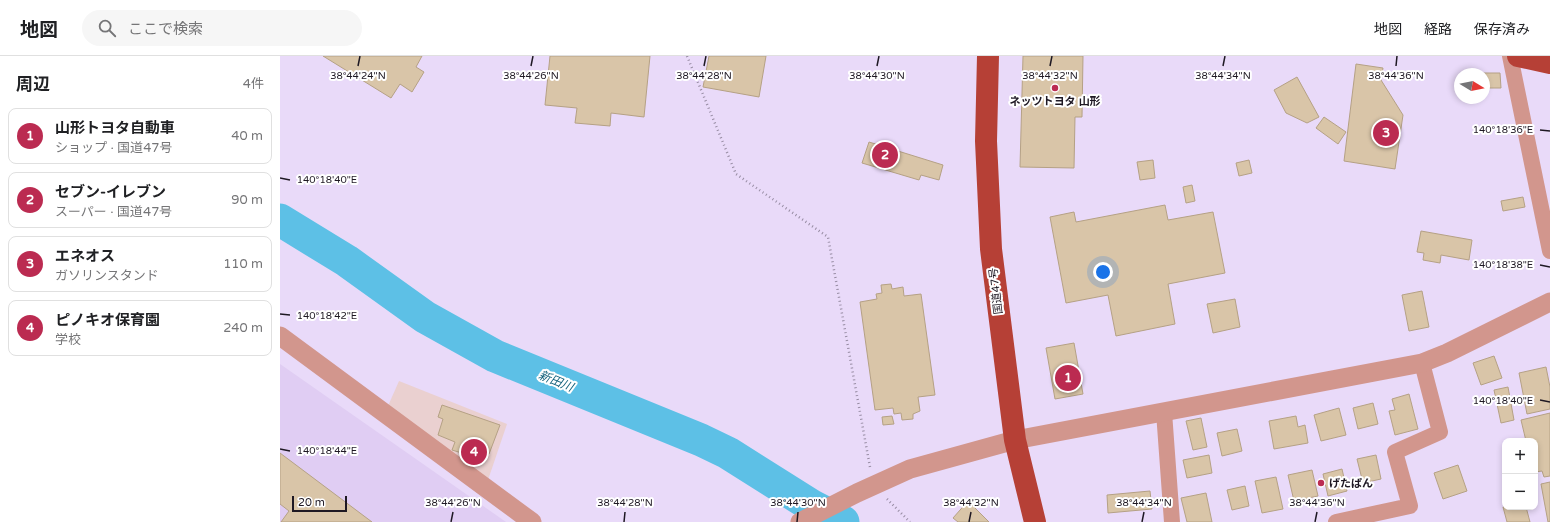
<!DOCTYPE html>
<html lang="ja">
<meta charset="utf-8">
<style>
body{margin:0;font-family:"Varela Round","Noto Sans JP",sans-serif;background:#f6f6f6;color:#202124}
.controls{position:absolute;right:12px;bottom:12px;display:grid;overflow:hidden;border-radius:8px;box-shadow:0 2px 6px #0003}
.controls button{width:36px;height:36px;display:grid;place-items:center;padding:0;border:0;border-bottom:1px solid #e0e0e0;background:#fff;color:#202124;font:20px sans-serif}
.compass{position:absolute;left:1174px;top:12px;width:36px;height:36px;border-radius:50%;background:#fff;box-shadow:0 2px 6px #0003;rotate:100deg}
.scale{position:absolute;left:12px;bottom:10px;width:55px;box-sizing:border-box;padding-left:4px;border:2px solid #1e1823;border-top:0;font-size:11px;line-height:14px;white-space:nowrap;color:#1e1823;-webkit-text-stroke:3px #fff;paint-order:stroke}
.you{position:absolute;left:823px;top:216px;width:14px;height:14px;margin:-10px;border:3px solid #fff;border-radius:50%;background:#1a73e8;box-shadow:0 0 0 6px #1a73e833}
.badge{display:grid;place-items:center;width:26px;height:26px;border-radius:50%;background:#bb2b51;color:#fff;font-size:13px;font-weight:700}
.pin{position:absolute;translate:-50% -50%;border:2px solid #fff;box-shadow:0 1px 4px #0006}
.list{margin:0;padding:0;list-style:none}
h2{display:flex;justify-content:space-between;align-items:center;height:52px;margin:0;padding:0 16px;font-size:17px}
h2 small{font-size:13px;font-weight:400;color:#757577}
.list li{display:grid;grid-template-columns:26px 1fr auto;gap:12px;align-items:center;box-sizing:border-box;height:56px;margin:0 8px 8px;padding:0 8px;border:1px solid #e0e0e0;border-radius:8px}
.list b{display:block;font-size:15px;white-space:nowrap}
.list p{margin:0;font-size:13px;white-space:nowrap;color:#757577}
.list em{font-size:13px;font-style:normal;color:#757577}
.icon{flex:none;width:22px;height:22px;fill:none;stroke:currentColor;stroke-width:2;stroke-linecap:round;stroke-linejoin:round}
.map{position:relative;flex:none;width:1270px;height:466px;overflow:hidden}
header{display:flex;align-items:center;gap:24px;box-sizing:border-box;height:56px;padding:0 20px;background:#fff;border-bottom:1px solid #e0e0e0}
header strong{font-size:19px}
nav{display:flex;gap:22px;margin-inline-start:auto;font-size:14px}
.search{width:280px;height:36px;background:#f6f6f6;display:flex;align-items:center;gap:10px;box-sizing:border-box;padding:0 14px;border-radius:22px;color:#757577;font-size:15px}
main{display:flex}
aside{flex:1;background:#fff}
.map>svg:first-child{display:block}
.built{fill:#e0cdf3}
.education{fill:#ead0d0}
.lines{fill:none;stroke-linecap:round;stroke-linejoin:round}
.river{stroke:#5dc0e6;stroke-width:33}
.building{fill:#d9c5a8;stroke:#b5a185}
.path{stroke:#988da4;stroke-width:2.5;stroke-dasharray:1 3;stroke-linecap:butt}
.minor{stroke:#d2968d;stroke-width:16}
.tertiary{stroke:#d2968d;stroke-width:19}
.trunk{stroke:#b64036;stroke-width:22}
.ticks{fill:none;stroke:#1e1823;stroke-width:1.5}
.poi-dot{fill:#bb2b51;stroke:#fff;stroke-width:1.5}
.labels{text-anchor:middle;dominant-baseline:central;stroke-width:4;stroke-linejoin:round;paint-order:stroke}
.poi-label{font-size:11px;font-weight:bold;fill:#1e1823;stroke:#fff}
.street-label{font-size:11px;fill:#1e1823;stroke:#fff}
.water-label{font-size:12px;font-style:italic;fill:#105f7a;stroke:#fff}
.ticks-label{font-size:10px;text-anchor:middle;fill:#1e1823;stroke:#fff;stroke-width:4;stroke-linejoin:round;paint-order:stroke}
</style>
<header>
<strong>地図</strong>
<div class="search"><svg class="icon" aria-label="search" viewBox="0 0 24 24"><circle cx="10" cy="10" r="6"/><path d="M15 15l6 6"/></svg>ここで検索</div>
<nav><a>地図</a><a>経路</a><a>保存済み</a></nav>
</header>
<main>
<aside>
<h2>周辺<small>4件</small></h2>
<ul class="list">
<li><span class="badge">1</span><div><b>山形トヨタ自動車</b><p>ショップ · 国道47号</p></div><em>40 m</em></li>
<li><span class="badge">2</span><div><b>セブン-イレブン</b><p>スーパー · 国道47号</p></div><em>90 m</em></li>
<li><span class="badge">3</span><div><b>エネオス</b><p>ガソリンスタンド</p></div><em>110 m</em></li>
<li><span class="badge">4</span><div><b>ピノキオ保育園</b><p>学校</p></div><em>240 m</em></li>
</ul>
</aside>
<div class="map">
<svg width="1270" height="466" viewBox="0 0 1270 466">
<rect width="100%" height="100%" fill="#e9daf9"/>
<path class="built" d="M0,308L226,466H0Z"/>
<path class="education" d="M119,325L227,368L208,424L108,350Z"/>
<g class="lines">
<path class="river" d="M0,164L67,205L145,261L215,300L421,384L448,397L532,450L563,466"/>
</g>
<path class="building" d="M43,0H142L136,11L144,16L132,36L120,28L111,42Z
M270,0H370L364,61L331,57L330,70L295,67L297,52L265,49Z
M429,0H486L479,41L423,31Z
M743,0H803L802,61H795L794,112L740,111Z
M1076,8L1103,12L1101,24L1123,59L1115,113L1064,105Z
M1199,17H1220L1221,32H1204V18Z
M1017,21L1039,61L1027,67L1006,57L994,34Z
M1044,61L1066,76L1058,88L1036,72Z
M589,86L663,109L659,124L641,119L639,124L582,107Z
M873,104L875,122L860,124L857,106Z
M969,104L972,117L959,120L956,107Z
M912,129L915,145L906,147L903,131Z
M1243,141L1245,151L1223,155L1221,145Z
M885,149L888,164L933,156L945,217L888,228L895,268L836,280L828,239L786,247L770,161L794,156L796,166Z
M1141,175L1192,184L1189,204L1161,199L1160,207L1143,204L1144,197L1137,196Z
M611,228L612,233L623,231L624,240L641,238L655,339L638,341L640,355L633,358V363L622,364L621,357L614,358L613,352L595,354L580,246L597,243L596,238L602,237L601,229Z
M1142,235L1149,271L1129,275L1122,239Z
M955,243L960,271L933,277L927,248Z
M794,287L803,338L775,343L766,292Z
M1214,300L1222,322L1201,329L1193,307Z
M1266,311L1270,331V353L1247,358L1239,317Z
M1228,331L1234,364L1221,367L1214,334Z
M1129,338L1138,373L1115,379L1109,355L1115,354L1112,343Z
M1093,347L1098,368L1078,373L1073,352Z
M162,349L220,369L209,398L198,402L172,394L175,386L158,379L163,363L158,361Z
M1059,352L1066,379L1041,385L1034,359Z
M1270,357V420L1264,421L1262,415L1255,416V385H1246L1241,364Z
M612,360L614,368L603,369L602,361Z
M1016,360L1018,371L1025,369L1028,387L994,393L989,365Z
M921,362L927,391L913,394L906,365Z
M957,373L962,395L942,400L937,377Z
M0,397L92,466H1L9,455L0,448Z
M929,399L932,417L907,422L903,404Z
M1096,399L1101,423L1083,427L1077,403Z
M1178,409L1187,435L1163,443L1154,417Z
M1062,413L1067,435L1048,440L1043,418Z
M1032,414L1038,440L1014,445L1008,419Z
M996,421L1003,453L982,457L975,425Z
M1270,426V466H1268L1261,428Z
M965,430L969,450L952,454L947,434Z
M870,435L872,453L828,457L827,439Z
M926,437L932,466H907L901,442Z
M688,445L709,466H678L673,462Z
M1223,451H1246L1250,466H1227Z"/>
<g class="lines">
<path class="path" d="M407,0L456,118L548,181L590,411
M607,443L630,466"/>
<path class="minor" d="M1230,0L1270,195
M884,356L892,466
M1056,466L1130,450L1115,396L1160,376L1142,307"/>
<path class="tertiary" d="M0,280L252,466
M520,466L577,437L630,413L735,384L1142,307L1167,297L1270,246"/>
<path class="trunk" d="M708,0L706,85L711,193L735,384L755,466
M1238,0L1270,7"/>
</g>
<path class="ticks" d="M78,10L80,0M251,10L253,0M424,10L426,0M597,10L599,0M770,10L772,0M943,10L945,0M1116,10L1117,0M1260,74L1270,75M0,122L10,124M1260,209L1270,211M0,258L10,259M1260,344L1270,346M0,393L10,395M171,466L173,456M344,466L345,456M517,466L518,456M689,466L691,456M862,466L864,456M1035,466L1037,456"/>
<g class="poi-dot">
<circle cx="775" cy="32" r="4"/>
<circle cx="1041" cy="427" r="4"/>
</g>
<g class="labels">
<g class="poi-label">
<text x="775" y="45">ネッツトヨタ 山形</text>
<text x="1049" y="427" text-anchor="start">げたぱん</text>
</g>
<g class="street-label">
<text transform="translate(716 235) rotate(-97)">国道47号</text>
</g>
<g class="water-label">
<text transform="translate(276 325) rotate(22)">新田川</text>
</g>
</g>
<g class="ticks-label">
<text x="78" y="23">38°44'24"N</text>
<text x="943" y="23">38°44'34"N</text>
<text x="1116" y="23">38°44'36"N</text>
<text x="251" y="23">38°44'26"N</text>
<text x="424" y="23">38°44'28"N</text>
<text x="597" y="23">38°44'30"N</text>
<text x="770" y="23">38°44'32"N</text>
<text x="1223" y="77">140°18'36"E</text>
<text x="47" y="127">140°18'40"E</text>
<text x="1223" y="212">140°18'38"E</text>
<text x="47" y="263">140°18'42"E</text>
<text x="1223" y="348">140°18'40"E</text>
<text x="47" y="398">140°18'44"E</text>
<text x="173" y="450">38°44'26"N</text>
<text x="345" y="450">38°44'28"N</text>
<text x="518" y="450">38°44'30"N</text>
<text x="691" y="450">38°44'32"N</text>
<text x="864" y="450">38°44'34"N</text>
<text x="1037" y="450">38°44'36"N</text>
</g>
</svg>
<div class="controls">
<button>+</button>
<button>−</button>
</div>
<svg class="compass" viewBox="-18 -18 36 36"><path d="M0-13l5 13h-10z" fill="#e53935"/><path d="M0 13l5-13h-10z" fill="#757577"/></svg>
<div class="scale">20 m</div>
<div class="you"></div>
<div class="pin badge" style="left:788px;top:322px">1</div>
<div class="pin badge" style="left:605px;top:99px">2</div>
<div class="pin badge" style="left:1106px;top:77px">3</div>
<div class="pin badge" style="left:194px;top:396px">4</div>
</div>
</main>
